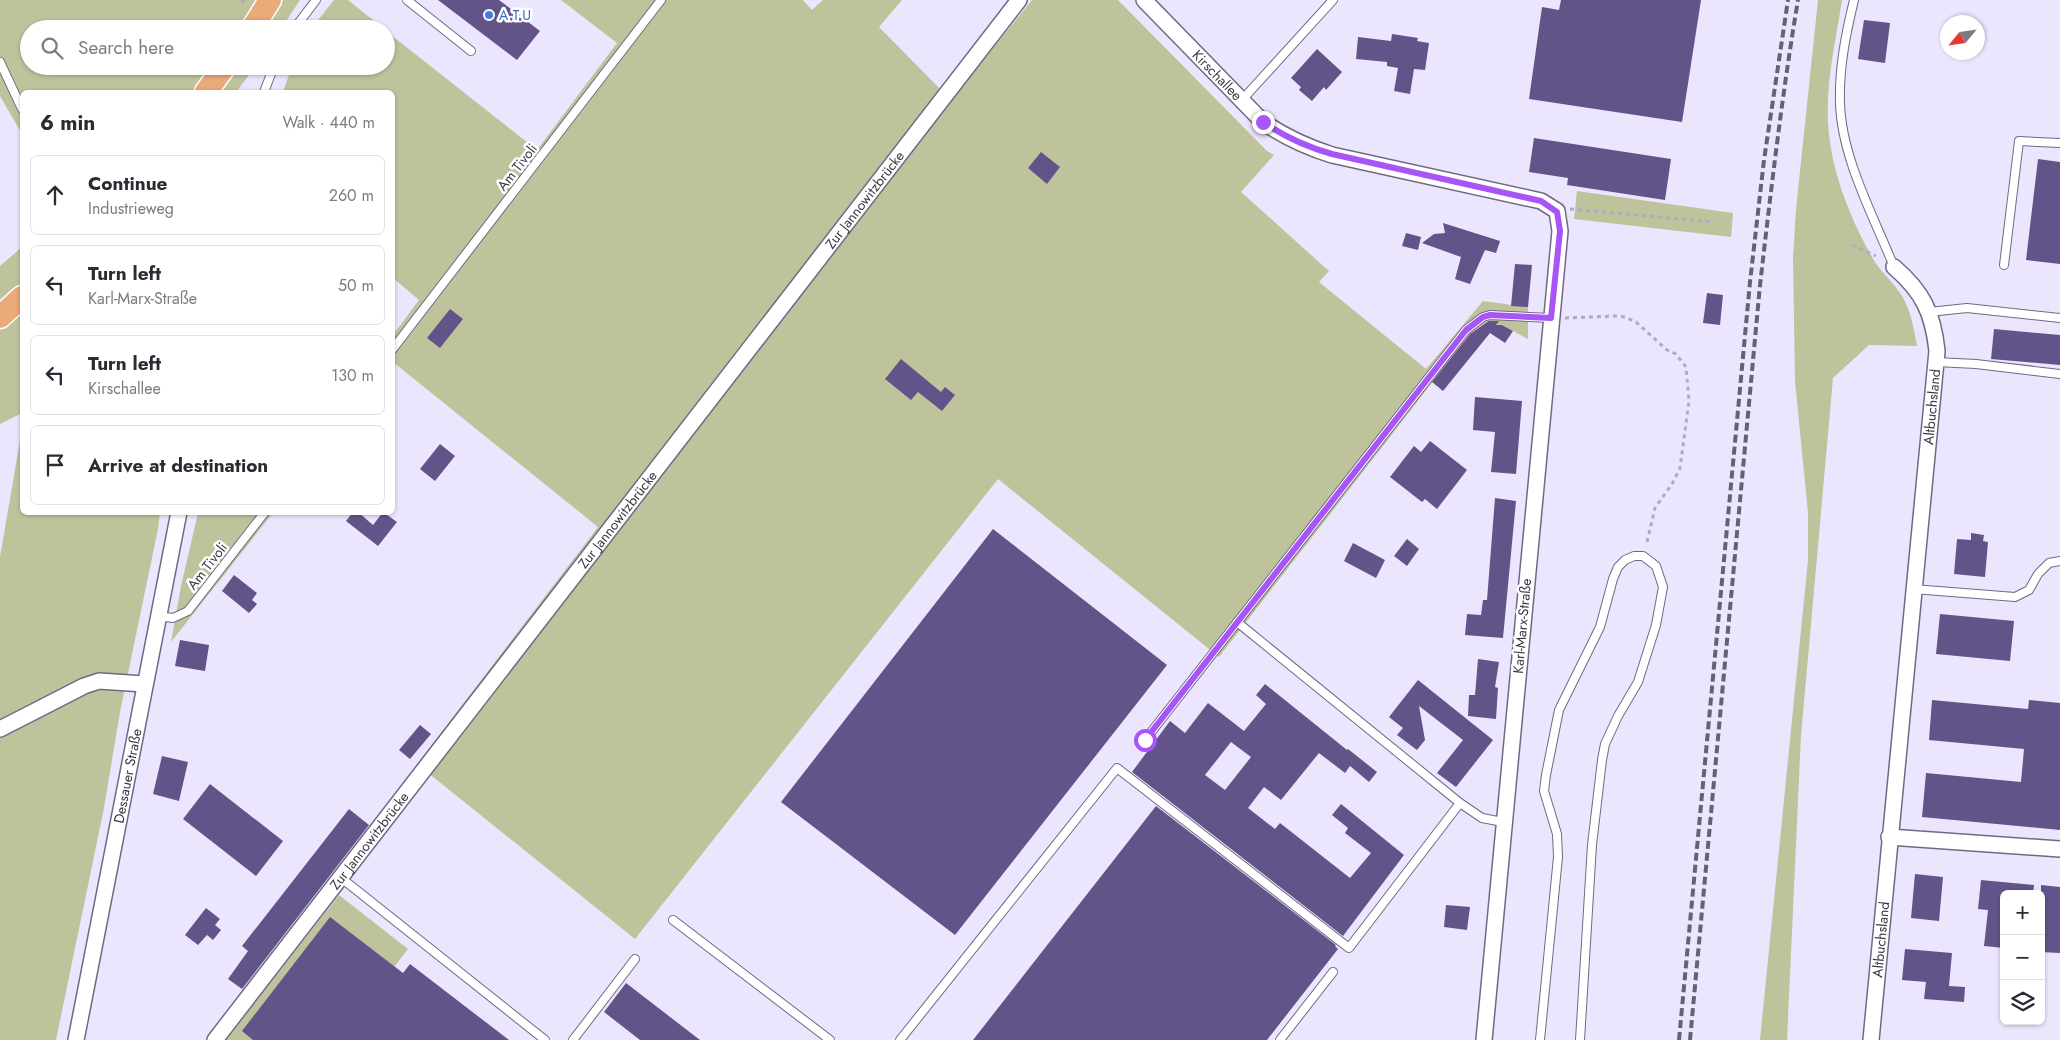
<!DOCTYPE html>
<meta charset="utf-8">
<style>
body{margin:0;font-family:Jost,sans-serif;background:#f2f2f3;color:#2b2b33}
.controls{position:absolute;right:15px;bottom:15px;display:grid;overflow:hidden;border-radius:8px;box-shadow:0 1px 4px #0004}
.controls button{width:45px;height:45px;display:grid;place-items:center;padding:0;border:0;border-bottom:1px solid #e1e1e2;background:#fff;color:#2b2b33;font:25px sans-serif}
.compass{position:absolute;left:1940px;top:15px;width:45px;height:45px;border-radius:50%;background:#fff;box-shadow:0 1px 4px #0004;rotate:241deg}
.stop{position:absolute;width:15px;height:15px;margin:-11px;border:4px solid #a855f7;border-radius:50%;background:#fff}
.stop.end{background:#a855f7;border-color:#fff;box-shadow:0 1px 5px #0008}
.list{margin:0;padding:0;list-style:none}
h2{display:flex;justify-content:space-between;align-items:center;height:65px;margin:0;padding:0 20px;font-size:21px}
h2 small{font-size:16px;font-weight:400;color:#7c7c81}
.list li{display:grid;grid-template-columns:32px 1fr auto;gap:15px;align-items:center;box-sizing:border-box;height:80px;margin:0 10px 10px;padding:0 10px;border:1px solid #e1e1e2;border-radius:8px}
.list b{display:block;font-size:19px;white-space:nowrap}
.list p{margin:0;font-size:16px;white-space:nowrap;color:#7c7c81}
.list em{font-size:16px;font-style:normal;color:#7c7c81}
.icon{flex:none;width:28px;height:28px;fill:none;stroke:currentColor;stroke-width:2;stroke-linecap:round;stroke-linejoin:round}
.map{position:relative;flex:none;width:2060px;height:1040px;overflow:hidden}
.search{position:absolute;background:#fff;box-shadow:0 1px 4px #0004;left:20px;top:20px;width:375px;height:55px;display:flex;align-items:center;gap:12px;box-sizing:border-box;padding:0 18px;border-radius:28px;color:#7c7c81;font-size:19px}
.panel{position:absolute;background:#fff;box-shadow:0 1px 4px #0004;left:20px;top:90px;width:375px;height:425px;border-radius:8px}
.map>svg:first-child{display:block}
.green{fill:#bfc39c}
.building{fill:#625489;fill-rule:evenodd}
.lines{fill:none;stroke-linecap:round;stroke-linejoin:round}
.lane-casing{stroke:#706984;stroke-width:10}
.street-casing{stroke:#706984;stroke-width:18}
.primary-casing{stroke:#fff;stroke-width:25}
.path{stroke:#b0abbf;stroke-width:3;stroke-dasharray:4 4;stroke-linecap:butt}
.lane{stroke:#fff;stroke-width:8}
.street{stroke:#fff;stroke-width:15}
.primary{stroke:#eaaa79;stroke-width:22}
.rail{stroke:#656170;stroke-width:4;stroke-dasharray:8 4;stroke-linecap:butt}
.route{stroke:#a855f7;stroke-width:6}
.shop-dot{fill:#3f7fe0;stroke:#fff;stroke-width:2}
.labels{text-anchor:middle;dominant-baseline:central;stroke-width:5;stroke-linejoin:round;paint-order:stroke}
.shop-label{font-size:14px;fill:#366cbe;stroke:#fff;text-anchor:start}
.street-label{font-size:14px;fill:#3b3844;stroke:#fff}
</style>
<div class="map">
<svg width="2060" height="1040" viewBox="0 0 2060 1040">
<rect width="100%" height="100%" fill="#ebe6fe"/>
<path class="green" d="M0,0H300L281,29H29V66H256L236,92H22V134L0,96Z
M334,0H348L384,29H311Z
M561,0H803L812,10L823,0H902L879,27L951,100L1032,0H1118L1267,151L1274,155L1241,192L1329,271L1319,282L1426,369L1483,301L1528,307V339L1502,325L1485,324L1470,334L1219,657L998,479L635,939L417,764L598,527L393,362V335L419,300L393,278L392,92H283L292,66H386V31L537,150L617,43Z
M1818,0H1842C1836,40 1826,80 1828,121C1830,168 1849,216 1872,257C1879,271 1894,282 1902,296C1911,311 1914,329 1917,346L1869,345L1833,378L1801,736L1787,1040H1760L1808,560V513L1795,381L1793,257L1796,209Z
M1577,191L1733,213L1731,237L1574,219Z
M22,247V413L0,424V266Z
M22,429V512L160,513L158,529L120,712L104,808L56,1040H0V557Z
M198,513H273L171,642L181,586Z
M339,895L408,949L338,1040H226Z"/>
<path class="building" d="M438,0H499L540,31L517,60Z
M1561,0H1701L1682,122L1529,99L1542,7L1559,10Z
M1864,20L1890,23L1885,63L1858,59Z
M1392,34L1418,38L1417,41L1429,43L1425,70L1414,69L1410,94L1394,91L1398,68L1387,66V62L1356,59L1358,37L1391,41Z
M1317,49L1342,72L1326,90L1324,87L1312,101L1299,90L1301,87L1291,78Z
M1534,138L1671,159L1665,200L1567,185L1568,178L1529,172Z
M1041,152L1060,167L1047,184L1028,168Z
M2038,159L2060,162V264L2026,260Z
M1443,223L1500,241L1496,253L1485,250L1470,284L1455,279L1461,257L1422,243L1434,234L1445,233Z
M1406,233L1421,237L1418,250L1402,246Z
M1515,264L1532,265L1528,307L1511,306Z
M1707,293L1723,295L1720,325L1703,323Z
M450,309L463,319L440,348L427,338Z
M1489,321H1499L1496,325H1502L1513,331L1505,343L1490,333L1443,391L1432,382L1470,334Z
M1994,329L2060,335V365L1991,359Z
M901,359L941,392L945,387L955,395L942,411L918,392L911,400L885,379Z
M1475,397L1522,401L1516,474L1491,472L1495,432L1473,430Z
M1430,441L1467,470L1437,509L1425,499L1422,502L1390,477L1414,446L1421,452Z
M440,444L455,456L435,481L420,469Z
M1495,498L1516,501L1503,638L1465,635L1467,614L1481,615L1483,600H1487Z
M353,512H358L373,525L383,512L397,522L378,546L346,521Z
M993,529L1167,665L955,935L781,802Z
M1971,533L1984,535L1983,541L1988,542L1985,577L1954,574L1957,539L1971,540Z
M1407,539L1419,549L1407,566L1394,556Z
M1353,543L1385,560L1376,578L1344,561Z
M234,575L257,593L252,600L257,604L249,613L222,591Z
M1940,614L2014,621L2010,661L1936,654Z
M180,640L209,645L205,671L175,666Z
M1478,659L1499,662L1495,687L1498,688L1496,719L1468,716L1469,695H1475Z
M1418,680L1493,740L1456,787L1437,773L1463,740L1419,706L1425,740L1417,750L1397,735L1403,728L1389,717Z
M1265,684L1347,750L1348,749L1377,772L1369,782L1350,766L1345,773L1319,753L1281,800L1264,787L1248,808L1275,829L1280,823L1350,878L1371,853L1345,833L1348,828L1332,815L1341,804L1404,855L1343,936L1132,772L1170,721L1185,733L1208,703L1244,731L1266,704L1256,695ZM1231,742L1251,757L1225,790L1205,775Z
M1932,700L2028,709L2029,700L2060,703V830L1922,817L1926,773L2021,782L2024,749L1929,740Z
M420,725L431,734L410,759L399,750Z
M162,756L188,762L179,801L153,794Z
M210,784L283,841L256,876L183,819Z
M1156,806L1336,945L1335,946L1338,949L1267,1040H973Z
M349,809L369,825L242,989L228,979L248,951L242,946Z
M1915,874L1943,877L1939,921L1911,918Z
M1981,880L2034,885L2033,894H2004V948L1984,946L1988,910L1978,909Z
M2041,885L2060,887V953L2041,952Z
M1446,905L1470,907L1467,930L1444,927Z
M206,908L220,919L215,925L221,930L213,940L207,935L198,945L185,935Z
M330,917L403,973L410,964L509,1040H253L242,1031Z
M1905,949L1952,953L1949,986L1965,987L1964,1002L1924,999L1926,982L1902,980Z
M626,983L700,1040H640L604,1012Z"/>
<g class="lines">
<g class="lane-casing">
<path id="lane" d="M407,0L471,51
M1854,0C1846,33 1839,67 1840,102C1841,157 1874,217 1894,267
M294,29L316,0
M0,62L22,109
M264,92L274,66
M1242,100L1333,0
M2004,265L2019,141L2060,143
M1929,312L1967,308L2060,318
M392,350L661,0
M1936,362L1976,364L2060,374
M1913,589L2015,597L2029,590L2038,574L2049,563L2060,561
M158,616L173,618L188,611L265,512
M1237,622L1460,803L1482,818L1503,822
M1145,740L1466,330L1483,317L1490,315L1551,318
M340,877L545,1040
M673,920L830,1040
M573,1040L635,959
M900,1040L1117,768L1349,948L1460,803
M1280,1040L1333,972
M1540,1040L1558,857L1557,834L1544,791L1546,775L1559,710L1600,627L1613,579L1618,567L1625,560L1634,556H1643L1656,566L1663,587L1656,625L1638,682L1618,716L1605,744L1602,760L1592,845L1580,1040"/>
</g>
<g class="street-casing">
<g id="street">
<path id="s1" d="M1144,0L1263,122C1285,137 1307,147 1332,155L1541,201L1557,211L1560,231L1484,1040"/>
<path d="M0,729L84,686L99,681L144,684"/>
<path d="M1889,837L2060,849"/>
<path id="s2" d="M76,1040L179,512"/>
<path id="s3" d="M215,1040L1019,0"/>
<path id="s4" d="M1871,1040L1937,351C1933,313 1923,292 1894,267"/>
</g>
</g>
<g class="primary-casing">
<path id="primary" d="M252,29L270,0
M206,92L225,66
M0,317L22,297"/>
</g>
<path class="path" d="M241,0L246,4
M279,29L280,28
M1570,209L1713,222
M1852,245L1876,256
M1565,318L1615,316L1625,317L1636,322L1667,350L1676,354L1686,367L1689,401L1680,468L1672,484L1655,508L1646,546"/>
<use href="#lane" class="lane"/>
<use href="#street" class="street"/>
<use href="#primary" class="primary"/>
<path class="rail" d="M1679,1040L1750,282L1764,160L1788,0
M1690,1040L1760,285C1771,190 1782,95 1798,0"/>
</g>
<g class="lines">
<path class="route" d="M1145,740L1466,330L1483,317L1490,315L1551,318L1560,231L1557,212L1541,201L1332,154C1307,147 1285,137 1263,122"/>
</g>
<circle class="shop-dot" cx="489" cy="15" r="5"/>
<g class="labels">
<g class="shop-label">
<text x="499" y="15">A.T.U</text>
</g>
<g class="street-label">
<text stroke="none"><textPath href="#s1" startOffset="105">Kirschallee</textPath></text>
<text transform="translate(517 167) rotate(-52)">Am Tivoli</text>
<text stroke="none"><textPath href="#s3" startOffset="1062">Zur Jannowitzbrücke</textPath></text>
<text stroke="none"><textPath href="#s4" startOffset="636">Altbuchsland</textPath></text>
<text stroke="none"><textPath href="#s3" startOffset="658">Zur Jannowitzbrücke</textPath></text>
<text transform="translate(207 566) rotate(-52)">Am Tivoli</text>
<text transform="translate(1522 626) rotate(-85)">Karl-Marx-Straße</text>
<text stroke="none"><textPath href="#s2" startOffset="269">Dessauer Straße</textPath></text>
<text stroke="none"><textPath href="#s3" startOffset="252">Zur Jannowitzbrücke</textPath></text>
<text stroke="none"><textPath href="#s4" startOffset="101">Altbuchsland</textPath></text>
</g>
</g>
</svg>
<div class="controls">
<button>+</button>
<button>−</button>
<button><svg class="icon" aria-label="layers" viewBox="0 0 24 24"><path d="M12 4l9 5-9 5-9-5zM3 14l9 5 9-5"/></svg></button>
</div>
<svg class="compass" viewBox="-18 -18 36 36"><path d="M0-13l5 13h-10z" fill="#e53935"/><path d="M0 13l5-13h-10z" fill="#7c7c81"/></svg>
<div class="stop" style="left:1145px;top:740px"></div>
<div class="stop end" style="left:1263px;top:122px"></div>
<div class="search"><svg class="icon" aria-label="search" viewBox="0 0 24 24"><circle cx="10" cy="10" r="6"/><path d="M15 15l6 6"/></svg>Search here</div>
<section class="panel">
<h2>6 min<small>Walk · 440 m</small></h2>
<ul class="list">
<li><svg class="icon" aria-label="ahead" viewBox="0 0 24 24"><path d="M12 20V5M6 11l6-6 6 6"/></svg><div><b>Continue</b><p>Industrieweg</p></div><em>260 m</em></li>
<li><svg class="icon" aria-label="left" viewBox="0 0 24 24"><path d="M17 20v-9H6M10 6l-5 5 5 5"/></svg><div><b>Turn left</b><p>Karl-Marx-Straße</p></div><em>50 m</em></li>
<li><svg class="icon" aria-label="left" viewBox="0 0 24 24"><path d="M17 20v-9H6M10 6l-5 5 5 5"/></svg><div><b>Turn left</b><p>Kirschallee</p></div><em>130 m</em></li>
<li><svg class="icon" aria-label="arrive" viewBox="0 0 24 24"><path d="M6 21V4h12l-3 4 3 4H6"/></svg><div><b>Arrive at destination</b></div></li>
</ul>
</section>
</div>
